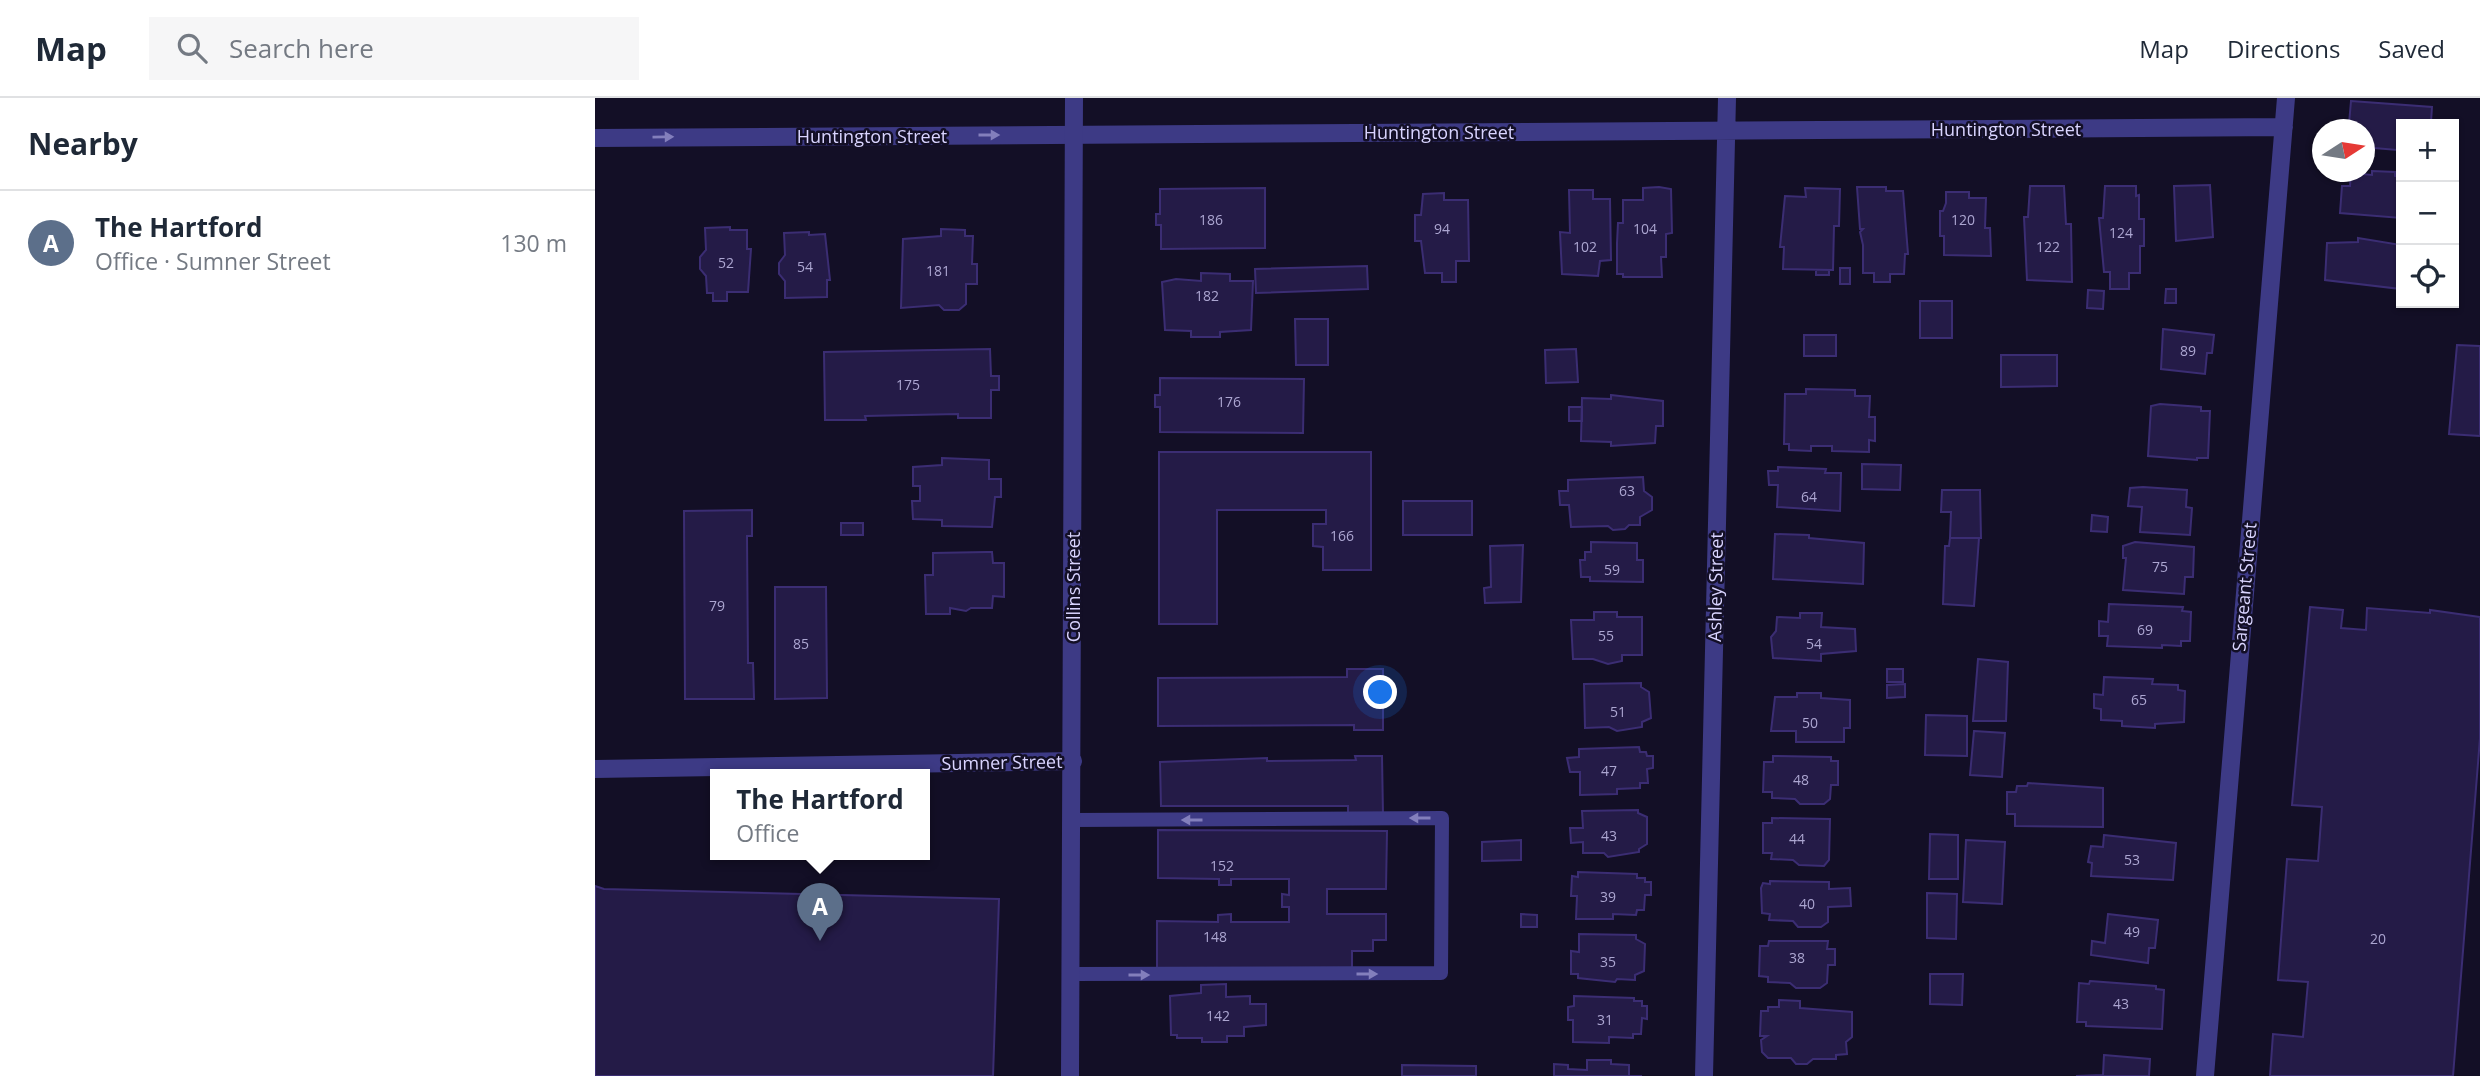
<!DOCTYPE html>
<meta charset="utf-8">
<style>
body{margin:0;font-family:"Open Sans",sans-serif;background:#f6f6f7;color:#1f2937}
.controls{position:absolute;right:21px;top:21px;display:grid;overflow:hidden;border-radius:0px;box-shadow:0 2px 5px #0004}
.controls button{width:63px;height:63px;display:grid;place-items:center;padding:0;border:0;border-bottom:2px solid #e0e1e3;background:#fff;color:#1f2937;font:35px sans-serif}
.compass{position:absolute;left:1717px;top:21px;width:63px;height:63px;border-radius:50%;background:#fff;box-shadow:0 2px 5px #0004;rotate:78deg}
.you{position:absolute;left:786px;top:595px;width:24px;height:24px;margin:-18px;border:5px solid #fff;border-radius:50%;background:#1a73e8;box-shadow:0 0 0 10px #1a73e833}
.badge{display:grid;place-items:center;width:46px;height:46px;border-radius:50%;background:#d93025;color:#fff;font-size:23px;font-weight:700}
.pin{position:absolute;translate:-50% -58px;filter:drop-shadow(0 2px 4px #0008)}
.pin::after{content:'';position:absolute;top:37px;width:24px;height:21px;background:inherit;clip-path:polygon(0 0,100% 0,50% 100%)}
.popup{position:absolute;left:115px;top:671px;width:220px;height:91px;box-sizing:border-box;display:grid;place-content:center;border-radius:0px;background:#fff;filter:drop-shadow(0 2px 5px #0005);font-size:23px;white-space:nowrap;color:#747a83}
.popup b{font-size:26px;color:#1f2937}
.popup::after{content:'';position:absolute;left:50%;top:100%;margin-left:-14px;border:14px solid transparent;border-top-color:#fff}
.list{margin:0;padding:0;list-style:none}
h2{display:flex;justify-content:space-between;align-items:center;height:91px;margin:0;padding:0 28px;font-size:30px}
h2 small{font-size:23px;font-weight:400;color:#747a83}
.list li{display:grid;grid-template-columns:46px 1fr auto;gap:21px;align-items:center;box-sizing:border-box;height:105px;padding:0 28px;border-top:2px solid #e0e1e3}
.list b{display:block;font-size:26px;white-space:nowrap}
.list p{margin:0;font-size:23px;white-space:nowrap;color:#747a83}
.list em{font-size:23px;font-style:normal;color:#747a83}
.icon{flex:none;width:38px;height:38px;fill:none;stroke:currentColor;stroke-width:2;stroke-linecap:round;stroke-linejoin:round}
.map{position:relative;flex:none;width:1885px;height:978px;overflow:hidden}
header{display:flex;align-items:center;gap:42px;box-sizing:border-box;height:98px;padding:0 35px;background:#fff;border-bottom:2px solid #e0e1e3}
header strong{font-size:33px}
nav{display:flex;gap:38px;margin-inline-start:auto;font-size:24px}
.search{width:490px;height:63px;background:#f6f6f7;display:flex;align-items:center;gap:18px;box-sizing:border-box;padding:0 24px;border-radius:0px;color:#747a83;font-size:26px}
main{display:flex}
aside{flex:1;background:#fff}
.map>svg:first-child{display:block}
.building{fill:#241b47;stroke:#3b2d73;stroke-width:2}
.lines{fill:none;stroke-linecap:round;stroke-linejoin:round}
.service{stroke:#3d3a85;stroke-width:14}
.minor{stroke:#3d3a85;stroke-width:18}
.tertiary{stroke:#3d3a85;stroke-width:18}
.oneway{fill:#837fbc}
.labels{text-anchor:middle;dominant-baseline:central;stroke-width:5;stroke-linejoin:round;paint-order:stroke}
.number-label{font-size:14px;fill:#aca6d1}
.street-label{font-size:18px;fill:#d9d4ff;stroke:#130f26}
</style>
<header>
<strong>Map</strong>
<div class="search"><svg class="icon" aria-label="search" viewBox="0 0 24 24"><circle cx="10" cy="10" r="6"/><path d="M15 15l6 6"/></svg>Search here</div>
<nav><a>Map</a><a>Directions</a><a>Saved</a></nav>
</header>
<main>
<aside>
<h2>Nearby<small></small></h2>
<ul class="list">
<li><span class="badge" style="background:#5c6f8a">A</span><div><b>The Hartford</b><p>Office · Sumner Street</p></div><em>130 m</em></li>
</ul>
</aside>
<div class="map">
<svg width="1885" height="978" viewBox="0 0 1885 978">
<rect width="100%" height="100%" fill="#130f26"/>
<path class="building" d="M1756,3L1837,9L1836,24L1843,26H1806V49L1802,48V52L1779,50L1775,47L1774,55L1770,54V32H1749V26H1754Z
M1777,73L1800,74V78L1806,79V120L1745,115L1747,88H1755L1756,75L1777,77Z
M1615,87L1618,139L1581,143L1579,88Z
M1435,88H1469L1471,126H1476L1477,184L1432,182L1429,119H1433Z
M1510,88H1541V98L1544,97V121H1549V148H1545V175H1534V191H1515V174H1509L1504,120H1508Z
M1064,89L1076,91L1077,135L1071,136V159H1066L1067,179H1028V176H1022V145L1023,125H1028V102H1048V90Z
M1262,89H1291V93H1308L1313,156H1310L1309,176H1295V184H1279V175H1268V147L1265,134L1268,131H1265Z
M670,90V150L566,151V127H561V116H565V91Z
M1210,90L1245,91L1244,128H1239L1238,172L1188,171L1189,149H1185L1190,98L1211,99Z
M974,92H998V101H1015L1016,162L1005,163L1003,178L967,176L965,134L975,135Z
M1351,94H1374V100H1391L1390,130H1395L1396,158L1349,157V138H1345V113H1348L1351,105Z
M849,95V102H873L874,163H861V184H847V175H830L826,143H820V117H826L828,96Z
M135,129V132H152V151H156L153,194H132V203H118V195H112L111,178L105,171V159L111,152L110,130Z
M346,131L370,132V138H378L377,166H382V186H371V206L364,212H349L344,207L306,210L308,141L346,138Z
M214,134V137L230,136L235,182H232V199L190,200V183L184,176V165L190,157L189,135Z
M1763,140L1806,147V191L1730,182L1732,145L1763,144Z
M772,168L773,191L661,195L660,171Z
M1245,170H1255V186H1245Z
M1221,172H1234V177H1221Z
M606,175L635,176V183H658L656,232L625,234V239H596V233L570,232L567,184L581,181L606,183Z
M1571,191H1581V205H1570Z
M1493,192L1509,193L1508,211L1492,210Z
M1325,203H1357V240H1325Z
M700,221H733V267H701Z
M1568,231L1619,237L1617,255H1612L1610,276L1566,271Z
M1209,237H1241V258H1209Z
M1862,247L1885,248V338L1854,336Z
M395,251L396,278H404V292H396V320H363V316L270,318L271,322H230L229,254Z
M981,251L983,284L951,285L950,252Z
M1406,257H1462V288L1406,289Z
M565,280L709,281L708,335L565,334V309H560V297H565Z
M1211,291L1260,292V298H1275L1274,319H1280V343L1274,342V354L1237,353V348H1216V353L1194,352V346H1189L1190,296H1211Z
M1016,297L1068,303V328H1061L1060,345L1016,348V344L986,343L987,300L1016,301Z
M1565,306L1606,309V313H1615L1613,360H1602V362L1553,358L1556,308Z
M974,309H987V323H974Z
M564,354H776V472H728V449L718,448V426H731V412H622V526H564Z
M347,360L394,362V381H406V399H400L397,429L347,428V422L318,421L317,403H325V388H318V369L347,367Z
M1267,366L1306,367L1305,392L1267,391Z
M1183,369L1231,371L1230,375H1246L1245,413L1182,409L1183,387H1174L1173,373H1183Z
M1048,379L1049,393L1057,399V412L1045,419V427H1034L1030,431L1018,432L1013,428L976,429L974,407H965L964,393H973V382Z
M1548,389L1592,392L1591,409L1597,410L1595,437L1545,434L1547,409L1533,408L1535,390Z
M1347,392H1385L1386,440H1355L1356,414H1346Z
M808,403H877V437H808Z
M157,412V438H152L153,565H158L159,601H90L89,413Z
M1497,417L1513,419L1512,434L1496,433Z
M246,425H268V437H246Z
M1180,436L1214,437V440L1269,445L1268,486L1178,481Z
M1355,440H1384L1379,508L1348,506L1350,448H1354Z
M996,444L1042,445V462H1048V484L995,483V479H986L985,462H990V454H996Z
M1540,444L1599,449L1598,479H1590L1589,496L1528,492L1531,460H1528V448Z
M928,447L926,504L890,505L889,490L896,489L895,448Z
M391,454H397L398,465H409V499L398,498L397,510H376L371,513L355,510V516H331L330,477H338V455Z
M180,489H231L232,600L180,601Z
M1514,506L1588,509L1587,513L1596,514L1595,543H1586V548L1567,547V550L1512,548L1513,538H1504V523L1513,524Z
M1715,509L1748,512L1746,530L1771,532L1772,510L1835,515V512L1885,519V640L1858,978H1675L1678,936L1708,939L1713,884L1683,882L1692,761L1723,763L1727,709L1697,707Z
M999,514H1022V519H1047V557H1027V563L1013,566L998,561H978L976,522H999Z
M1205,515H1227L1226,529L1260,531L1261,553L1226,556V563L1178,560L1176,539L1181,533L1182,519L1205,520Z
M1383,561L1413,564L1411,623H1378Z
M752,571H788V632H759V627L563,628V580L752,579Z
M1292,571H1308V584H1292Z
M1509,579L1558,581L1557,586L1583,587V592L1590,593L1589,624L1560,626V630L1527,628V623L1506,622V611L1499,610V596L1508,597Z
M1046,585V589L1054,594L1056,620L1047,624V629L1022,633L1014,629L990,630L989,586Z
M1310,586V599L1292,600V587Z
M1202,595H1226V600L1255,602V630H1249V644H1201V633H1176L1180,599H1202Z
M1331,617L1372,618V658L1330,657Z
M1379,633L1410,635L1407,679L1375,677Z
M1044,649L1045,654H1051L1052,658H1058V670L1052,671L1053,685H1045V690L1022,691V696L985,697V674H975L972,660L984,659V651Z
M760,658H787L788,717H753V708H566L565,664L672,660V663L761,662Z
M1178,658L1236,659V663H1243V687H1236L1235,701L1229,706H1205L1200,701L1177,700V694H1168L1169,664H1178Z
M1433,685L1508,690V729L1420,728V716H1412V694H1421L1422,688H1432Z
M1043,712V715L1052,719V746L1044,751V754L1013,759L1009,755H988V744L976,745L975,730H988L987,713Z
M1177,720L1235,721L1234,762L1229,768L1204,767L1198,762L1176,761L1177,755H1168V725H1177Z
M563,732L792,733L791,791H732V816H791V842H778V853H757V873L562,872V823L623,824V817L636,816V824H694V809H687V796L694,797V781H636V787H624V781L563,780Z
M1335,736L1363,737V781H1334Z
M1509,737L1581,745L1578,782L1496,778L1497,765L1493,764L1496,748L1508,749Z
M926,742V762L887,763V744Z
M1371,742L1410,744L1407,806L1368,804Z
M983,774L1042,776V780H1050V784H1056V797H1050L1049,812H1042L1041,817L1018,816V821H981L982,798H976L977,778L983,779Z
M1175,783L1234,784V791L1255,790L1256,808L1233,809V824L1226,829H1203L1198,823L1174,822L1175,816L1167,815L1166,790L1168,785L1175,786Z
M0,788L9,791L404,801L398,978H0Z
M1332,795L1362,796L1361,841L1332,840Z
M926,816L942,817V829H926Z
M1513,816L1563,822L1560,850H1554L1553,865L1496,857L1497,843L1510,845Z
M984,836L1041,837V841L1050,846L1049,873L1040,877V882L1022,881L1020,884L983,880V876H976V853L984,854Z
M1174,843H1233L1232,851H1240V867H1233L1232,885L1225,890H1201L1195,885L1173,884V879L1164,878L1165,848H1173Z
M1335,876H1368L1367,907L1335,906Z
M1495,883L1561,888V891L1569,892L1567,931L1491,928V924H1482L1484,885L1494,886Z
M631,886V899L655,898V906H671V927L649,929V938H632V944H607V940H582V937H576L575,898L606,895V887Z
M979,898L1039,900V903H1047V908H1052V921L1047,920L1046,936H1038V940L1014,939V945L978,944V922H973V909L979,908Z
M1184,902L1205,903V910L1257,914V939L1251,944L1252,956L1241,957V961H1218L1212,966H1201L1196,960H1173L1167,954L1166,942L1172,938H1165L1166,913H1173V909H1184Z
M1509,957L1555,961L1554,978H1481L1508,977Z
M992,962H1016V966L1034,967V978H1047H959V966L973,967V971L992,972Z
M807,967L881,968V978H807Z"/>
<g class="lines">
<path class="service" d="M476,876L846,875L847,720L478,722"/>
<path class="minor" d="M0,40L1689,29
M0,671L478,663
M1109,978L1132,0
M1610,978L1691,0"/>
<path class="tertiary" d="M475,978L479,0"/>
</g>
<defs><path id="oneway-solid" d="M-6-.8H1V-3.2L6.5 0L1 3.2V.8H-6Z" transform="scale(1.75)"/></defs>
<g class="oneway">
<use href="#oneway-solid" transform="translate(394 37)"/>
<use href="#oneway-solid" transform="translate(68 39) rotate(-1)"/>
<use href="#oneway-solid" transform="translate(825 720) rotate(180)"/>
<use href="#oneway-solid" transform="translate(597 722) rotate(180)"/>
<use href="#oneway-solid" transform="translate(772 876)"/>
<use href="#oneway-solid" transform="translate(544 877)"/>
</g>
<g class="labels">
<g class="number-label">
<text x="616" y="121">186</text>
<text x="1368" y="121">120</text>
<text x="847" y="130">94</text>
<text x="1050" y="130">104</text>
<text x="1526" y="134">124</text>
<text x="990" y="148">102</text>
<text x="1453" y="148">122</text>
<text x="131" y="164">52</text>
<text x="210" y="168">54</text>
<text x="343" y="172">181</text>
<text x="612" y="197">182</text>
<text x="1593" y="252">89</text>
<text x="313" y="286">175</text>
<text x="634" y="303">176</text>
<text x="1032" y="392">63</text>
<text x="1214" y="398">64</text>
<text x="747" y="437">166</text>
<text x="1565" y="468">75</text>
<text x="1017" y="471">59</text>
<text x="122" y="507">79</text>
<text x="1550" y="531">69</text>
<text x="1011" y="537">55</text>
<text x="206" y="545">85</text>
<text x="1219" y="545">54</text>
<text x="1544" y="601">65</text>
<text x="1023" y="613">51</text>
<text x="1215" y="624">50</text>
<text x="1014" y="672">47</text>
<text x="1206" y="681">48</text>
<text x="1014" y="737">43</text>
<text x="1202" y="740">44</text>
<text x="1537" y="761">53</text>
<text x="627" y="767">152</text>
<text x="1013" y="798">39</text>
<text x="1212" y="805">40</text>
<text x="1537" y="833">49</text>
<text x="620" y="838">148</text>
<text x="1783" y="840">20</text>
<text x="1202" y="859">38</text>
<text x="1013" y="863">35</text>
<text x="1526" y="905">43</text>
<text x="623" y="917">142</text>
<text x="1010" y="921">31</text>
</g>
<g class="street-label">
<text x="1411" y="31">Huntington Street</text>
<text x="844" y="34">Huntington Street</text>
<text x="277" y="38">Huntington Street</text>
<text transform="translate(478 489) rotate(-90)">Collins Street</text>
<text transform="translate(1120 489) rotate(-89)">Ashley Street</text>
<text transform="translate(1649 489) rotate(-85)">Sargeant Street</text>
<text transform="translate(407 664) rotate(-1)">Sumner Street</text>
</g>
</g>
</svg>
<div class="controls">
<button>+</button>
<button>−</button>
<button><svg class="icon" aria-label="locate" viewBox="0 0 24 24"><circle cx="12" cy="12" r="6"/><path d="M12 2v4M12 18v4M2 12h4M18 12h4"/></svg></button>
</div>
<svg class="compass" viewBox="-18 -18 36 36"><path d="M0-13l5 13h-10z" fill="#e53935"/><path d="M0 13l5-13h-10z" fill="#747a83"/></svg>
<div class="you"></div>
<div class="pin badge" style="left:225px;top:843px;background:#5c6f8a">A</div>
<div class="popup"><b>The Hartford</b>Office</div>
</div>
</main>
